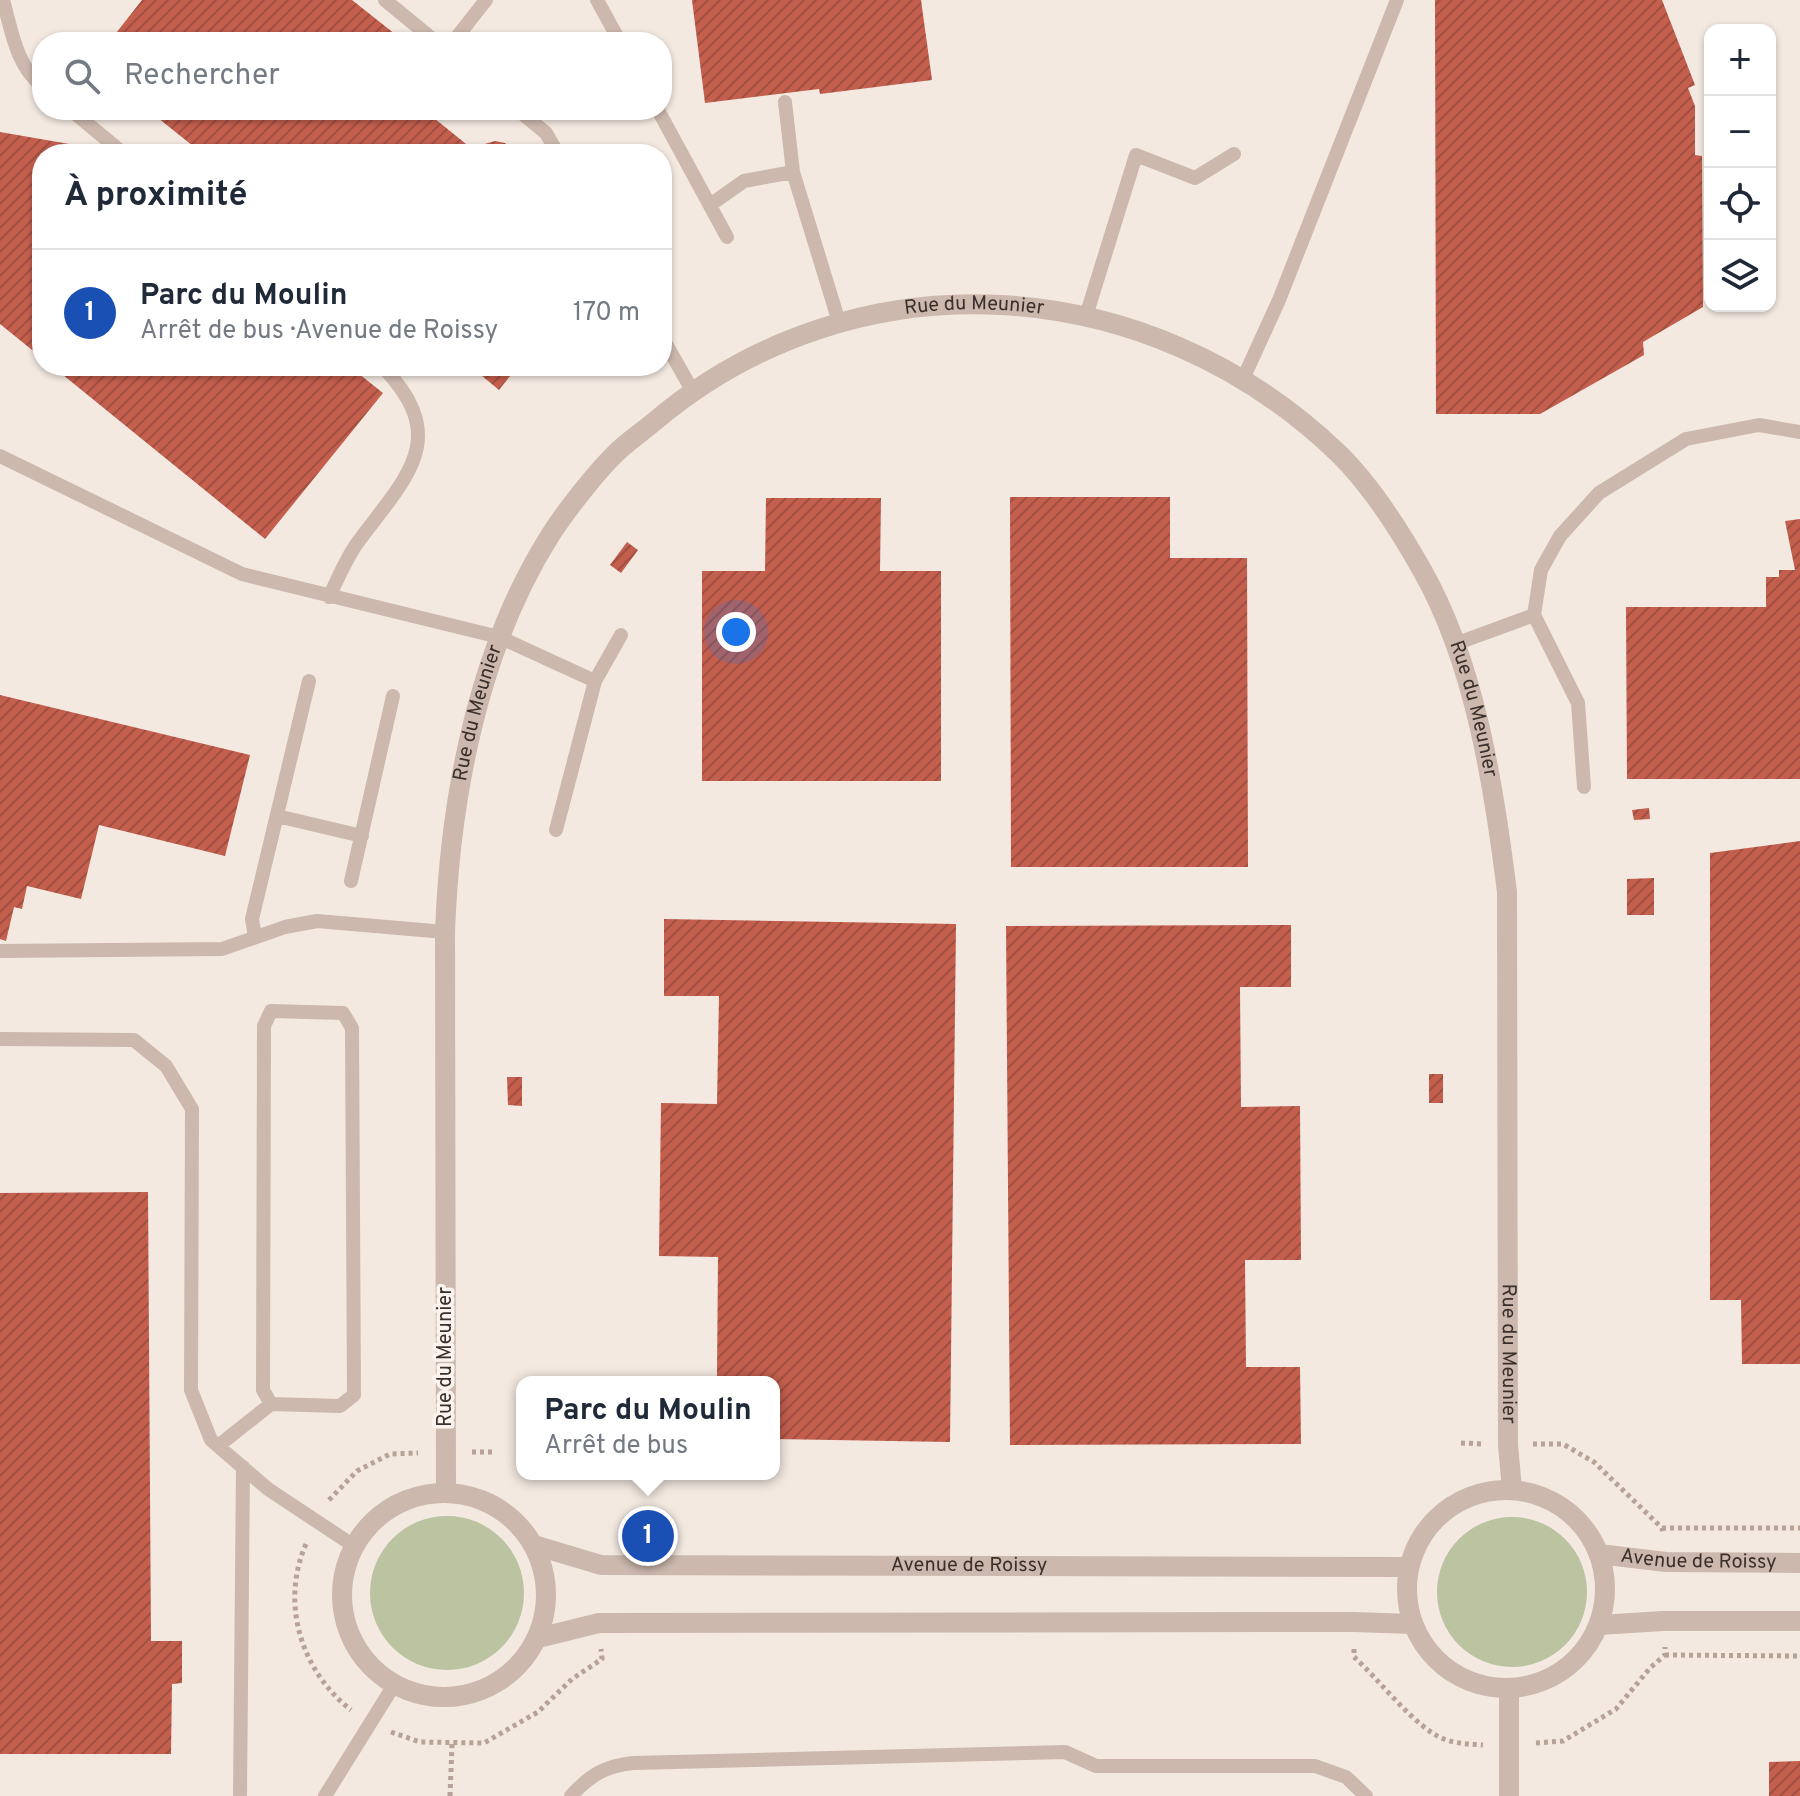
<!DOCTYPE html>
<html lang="fr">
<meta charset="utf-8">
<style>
body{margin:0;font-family:Overpass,sans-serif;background:#f2f2f3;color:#1f2937}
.controls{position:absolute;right:24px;top:24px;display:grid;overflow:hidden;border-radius:16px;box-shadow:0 2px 6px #0004}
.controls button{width:72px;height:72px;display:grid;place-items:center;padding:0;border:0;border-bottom:2px solid #e0e1e3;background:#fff;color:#1f2937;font:40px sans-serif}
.you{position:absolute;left:736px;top:632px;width:28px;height:28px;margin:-20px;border:6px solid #fff;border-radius:50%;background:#1a73e8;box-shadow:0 0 0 12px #1a73e833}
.badge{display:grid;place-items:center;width:52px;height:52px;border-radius:50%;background:#215c5a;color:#fff;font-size:26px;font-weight:700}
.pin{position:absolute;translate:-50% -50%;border:4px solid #fff;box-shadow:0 2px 8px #0006}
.popup{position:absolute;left:516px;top:1376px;width:264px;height:104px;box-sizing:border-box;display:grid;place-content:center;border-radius:16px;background:#fff;filter:drop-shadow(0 2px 6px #0005);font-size:26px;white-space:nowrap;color:#747a83}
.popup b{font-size:30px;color:#1f2937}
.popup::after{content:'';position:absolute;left:50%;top:100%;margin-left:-16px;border:16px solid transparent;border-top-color:#fff}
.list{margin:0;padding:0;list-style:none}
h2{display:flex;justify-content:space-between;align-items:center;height:104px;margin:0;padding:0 32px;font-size:34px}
h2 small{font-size:26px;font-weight:400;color:#747a83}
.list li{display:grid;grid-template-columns:52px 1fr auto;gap:24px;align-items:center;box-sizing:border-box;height:128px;padding:0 32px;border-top:2px solid #e0e1e3}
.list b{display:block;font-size:30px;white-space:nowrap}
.list p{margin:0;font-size:26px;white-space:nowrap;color:#747a83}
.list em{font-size:26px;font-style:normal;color:#747a83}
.icon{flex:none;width:44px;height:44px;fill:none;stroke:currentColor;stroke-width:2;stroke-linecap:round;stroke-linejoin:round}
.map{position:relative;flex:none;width:1800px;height:1796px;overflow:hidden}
.search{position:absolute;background:#fff;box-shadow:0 2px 6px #0004;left:32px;top:32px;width:640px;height:88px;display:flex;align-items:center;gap:20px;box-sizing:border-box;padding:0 28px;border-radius:32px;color:#747a83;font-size:30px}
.panel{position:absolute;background:#fff;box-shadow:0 2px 6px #0004;left:32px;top:144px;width:640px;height:232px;border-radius:32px}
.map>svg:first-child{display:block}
.grass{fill:#bbc3a1}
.building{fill:url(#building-hatch)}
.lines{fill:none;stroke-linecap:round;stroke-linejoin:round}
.path{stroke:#b8a297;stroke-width:5;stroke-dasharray:4 4;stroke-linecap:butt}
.service{stroke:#ccb8ad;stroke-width:14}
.minor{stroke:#ccb8ad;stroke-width:20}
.labels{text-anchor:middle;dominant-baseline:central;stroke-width:7;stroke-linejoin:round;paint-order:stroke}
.street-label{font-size:20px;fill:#3b2f2b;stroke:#fbf4ee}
</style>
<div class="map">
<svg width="1800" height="1796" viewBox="0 0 1800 1796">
<defs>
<pattern id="building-hatch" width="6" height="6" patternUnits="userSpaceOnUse" patternTransform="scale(2)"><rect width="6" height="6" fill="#c45f4e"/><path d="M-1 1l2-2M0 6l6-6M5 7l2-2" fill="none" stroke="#a04f41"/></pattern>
</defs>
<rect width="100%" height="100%" fill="#f3e9e1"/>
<path class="grass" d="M370 1593a77 77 0 1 1 154 0a77 77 0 1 1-154 0Z
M1437 1592a75 75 0 1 1 150 0a75 75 0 1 1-150 0Z"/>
<path class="building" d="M142,0H352L405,42H109Z
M692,0H921L932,80L820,94L819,89L705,103Z
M1435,0H1662L1695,85L1688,88L1695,106V155L1702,156L1703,307L1643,342L1644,355L1540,414H1436Z
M148,110H424L471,148L495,141L505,143L518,154H203Z
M0,132L75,145L87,154H42V358L0,324Z
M52,366H349L383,393L265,539Z
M470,366H518L499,390Z
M1010,497H1170V558H1247L1248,867H1011Z
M766,498H881L880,571H941V781H702V571H765Z
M1800,519V779H1627L1626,607H1766V577H1779V570H1795L1785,521Z
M627,542L638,550L621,573L610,565Z
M0,695L250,755L225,856L99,825L81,899L27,886L22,909L14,907L6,941L0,939Z
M1649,808L1650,819L1634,820L1632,810Z
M1800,841V1364H1742L1741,1300H1710V853Z
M1654,878V915H1627V879Z
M664,919L956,924L950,1442L774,1439V1382H666V1376H717L718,1257L659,1256L661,1103L717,1104L719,996H664Z
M1291,925V987H1240L1241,1107L1300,1106L1301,1260H1245L1246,1367H1300L1301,1444L1010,1445L1006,926Z
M1429,1074H1443V1103H1429Z
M507,1077H522V1106L508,1105Z
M148,1192L151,1641H182V1683L172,1684L171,1754H0V1193Z
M1800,1761V1796H1769V1762Z"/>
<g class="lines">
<path class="path" d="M1461,1443L1483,1444
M1533,1444H1563L1594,1462L1662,1528L1663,1533
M472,1452H496
M329,1500L357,1471L390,1454L418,1453
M1662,1528H1800
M306,1544C280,1603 301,1671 351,1710
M1354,1649V1657C1378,1678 1416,1729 1444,1739C1457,1744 1469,1744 1483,1745
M1665,1655L1800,1656
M391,1732L420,1742L484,1743L538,1712L572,1679L602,1659L601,1649
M1536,1743L1563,1741L1616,1709L1650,1668L1665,1655V1647
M450,1796L452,1744"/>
<path class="service" d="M3,0C12,32 16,65 42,86
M385,0L436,42
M597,0L620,42
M453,42L486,0
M785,102L793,172L839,322
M71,110L124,154
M518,110L546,133L558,154
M658,110L727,237
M710,205L744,181L793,172
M1086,316L1136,155L1195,178L1234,154
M662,337L692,390
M1243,379L1279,300L1397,0
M0,456L242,574L499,637L595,681L621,635
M329,597C338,579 346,558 358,542C405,478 453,439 382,366
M1534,615L1541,570L1560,536L1599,493L1686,439L1759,425L1800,432
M1455,644L1534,615L1578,703L1584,787
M277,816L362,836
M556,830L595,681
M351,881L393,696
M255,937L252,919L309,681
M0,951L222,949L285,927L317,921L445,932
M271,1011L343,1013L352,1028L354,1395L340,1406L271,1404L263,1390L264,1026Z
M0,1039L134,1040L166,1066L192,1109L191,1390L211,1440L268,1489L354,1546
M218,1446L271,1404
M240,1796L243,1467
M325,1796L394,1685
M571,1796C590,1775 605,1766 633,1763L1065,1752L1096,1766H1315L1346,1777L1366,1796"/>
<g class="minor">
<circle cx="1506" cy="1589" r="99"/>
<path id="s1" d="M446,1492L445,932C450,797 478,649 551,534C566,511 594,475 613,456C625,443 641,433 655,421C857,251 1149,271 1338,453C1370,484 1400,531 1422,570C1475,663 1494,787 1507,892L1508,1445L1512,1489"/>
<circle cx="444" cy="1595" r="102"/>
<path id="s2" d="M534,1545L601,1565L1408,1567"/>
<path id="s3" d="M1599,1554L1666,1562L1800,1563"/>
<path d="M1599,1625L1663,1621H1800"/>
<path d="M538,1638L599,1623L1354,1622L1412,1624"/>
<path d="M1509,1689V1796"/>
</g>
</g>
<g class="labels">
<g class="street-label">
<text stroke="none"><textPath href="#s1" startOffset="1478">Rue du Meunier</textPath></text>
<text stroke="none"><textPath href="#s1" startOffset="2174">Rue du Meunier</textPath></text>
<text stroke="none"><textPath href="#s1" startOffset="782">Rue du Meunier</textPath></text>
<text stroke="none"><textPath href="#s1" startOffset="2822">Rue du Meunier</textPath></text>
<text transform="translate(446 1357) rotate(-90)">Rue du Meunier</text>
<text stroke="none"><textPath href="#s3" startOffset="100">Avenue de Roissy</textPath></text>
<text stroke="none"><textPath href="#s2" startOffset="438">Avenue de Roissy</textPath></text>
</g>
</g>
</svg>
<div class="controls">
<button>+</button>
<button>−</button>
<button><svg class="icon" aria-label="locate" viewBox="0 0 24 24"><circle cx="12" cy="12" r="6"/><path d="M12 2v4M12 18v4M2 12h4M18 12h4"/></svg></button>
<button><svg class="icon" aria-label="layers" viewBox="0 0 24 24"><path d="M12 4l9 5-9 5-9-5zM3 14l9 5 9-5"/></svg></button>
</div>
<div class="you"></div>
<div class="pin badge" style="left:648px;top:1536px;background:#1a4fb4">1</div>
<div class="popup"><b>Parc du Moulin</b>Arrêt de bus</div>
<div class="search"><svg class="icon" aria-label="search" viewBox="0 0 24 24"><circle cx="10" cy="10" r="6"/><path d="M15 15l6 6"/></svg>Rechercher</div>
<section class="panel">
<h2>À proximité<small></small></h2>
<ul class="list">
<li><span class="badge" style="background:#1a4fb4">1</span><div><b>Parc du Moulin</b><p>Arrêt de bus · Avenue de Roissy</p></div><em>170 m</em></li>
</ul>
</section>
</div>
